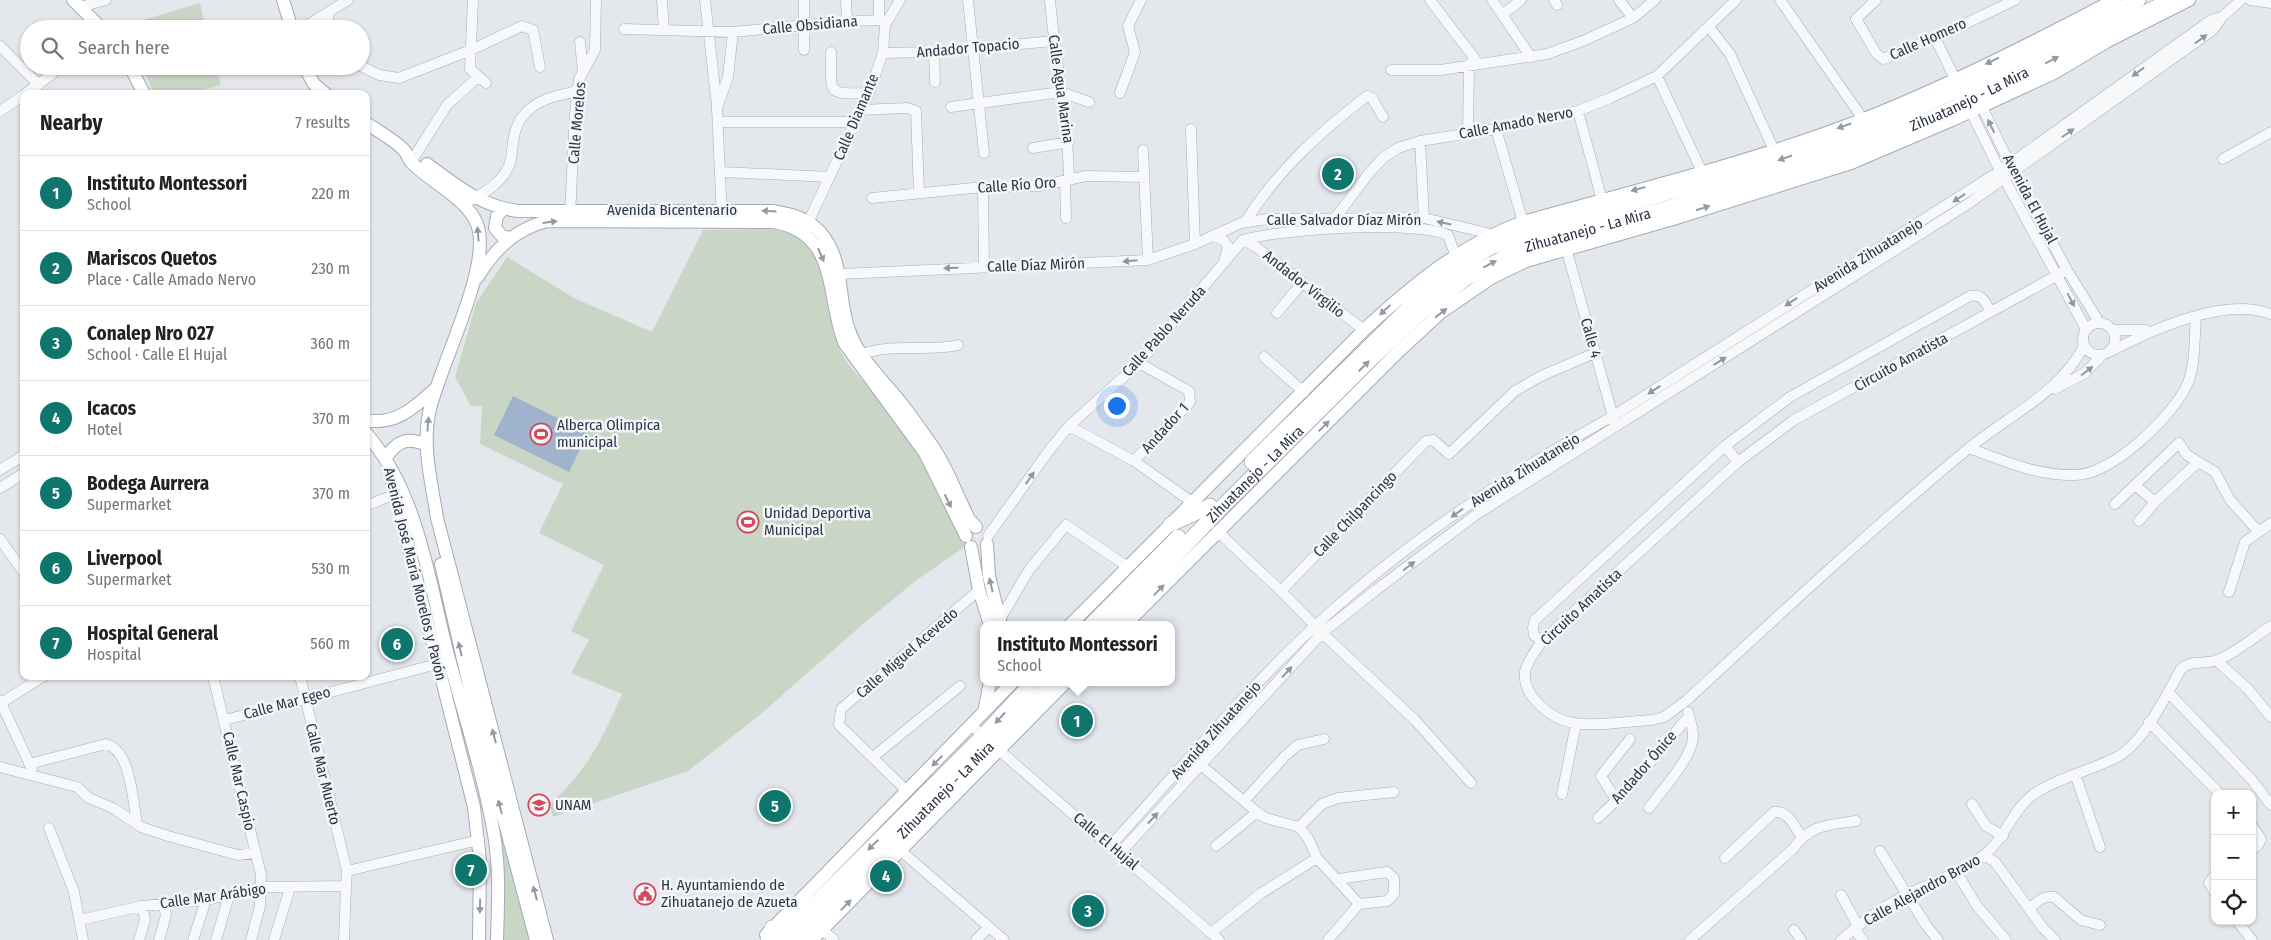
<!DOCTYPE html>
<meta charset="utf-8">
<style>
body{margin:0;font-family:"Fira Sans Condensed",sans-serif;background:#f6f6f6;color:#222}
.controls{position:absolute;right:15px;bottom:15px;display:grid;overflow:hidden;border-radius:10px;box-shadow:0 1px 4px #0004}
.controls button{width:45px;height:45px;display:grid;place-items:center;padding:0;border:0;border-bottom:1px solid #e0e0e0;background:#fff;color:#222;font:25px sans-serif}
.you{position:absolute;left:1116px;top:405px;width:18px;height:18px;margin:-12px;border:4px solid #fff;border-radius:50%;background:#1a73e8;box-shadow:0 0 0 8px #1a73e833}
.badge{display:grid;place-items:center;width:32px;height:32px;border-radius:50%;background:#0f766e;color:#fff;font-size:16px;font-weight:700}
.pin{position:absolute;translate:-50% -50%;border:2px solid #fff;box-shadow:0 1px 5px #0006}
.popup{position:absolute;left:980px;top:621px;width:195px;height:65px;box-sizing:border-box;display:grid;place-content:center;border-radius:10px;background:#fff;filter:drop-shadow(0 1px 4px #0005);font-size:16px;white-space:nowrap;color:#767676}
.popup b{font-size:19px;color:#222}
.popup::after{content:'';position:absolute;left:50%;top:100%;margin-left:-10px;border:10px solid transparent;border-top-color:#fff}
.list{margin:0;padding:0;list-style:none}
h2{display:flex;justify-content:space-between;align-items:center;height:65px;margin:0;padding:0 20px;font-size:21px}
h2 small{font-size:16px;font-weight:400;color:#767676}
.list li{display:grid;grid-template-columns:32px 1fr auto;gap:15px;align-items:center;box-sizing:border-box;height:75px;padding:0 20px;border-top:1px solid #e0e0e0}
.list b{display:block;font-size:19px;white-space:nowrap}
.list p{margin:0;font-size:16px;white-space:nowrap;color:#767676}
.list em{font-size:16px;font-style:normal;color:#767676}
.icon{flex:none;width:28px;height:28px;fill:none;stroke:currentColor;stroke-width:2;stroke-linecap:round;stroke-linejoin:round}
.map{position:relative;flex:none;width:2271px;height:940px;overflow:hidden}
.search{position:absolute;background:#fff;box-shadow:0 1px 4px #0004;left:20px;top:20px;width:350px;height:55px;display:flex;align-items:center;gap:12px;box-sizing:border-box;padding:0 18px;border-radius:28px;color:#767676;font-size:19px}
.panel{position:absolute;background:#fff;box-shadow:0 1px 4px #0004;left:20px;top:90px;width:350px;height:590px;border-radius:10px}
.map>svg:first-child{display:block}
.green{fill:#c9d6c5}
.water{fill:#9fb4cc}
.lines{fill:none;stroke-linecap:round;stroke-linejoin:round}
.minor-casing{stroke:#a9aeb7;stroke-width:11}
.major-casing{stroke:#a3abb8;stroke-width:14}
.highway-casing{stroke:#8b94a3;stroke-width:16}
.minor{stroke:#f7f8fa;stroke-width:10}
.major{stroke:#fff;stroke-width:12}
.highway{stroke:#fff;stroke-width:15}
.oneway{fill:#9196a0}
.oneway2{fill:#959aa2}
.labels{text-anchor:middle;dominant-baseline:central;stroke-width:5;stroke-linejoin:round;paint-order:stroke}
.street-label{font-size:15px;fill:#2b3445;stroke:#f4f6f9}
.poi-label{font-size:15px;fill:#2b3445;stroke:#f4f6f9;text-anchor:start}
</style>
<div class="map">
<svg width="2271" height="940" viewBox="0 0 2271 940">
<rect width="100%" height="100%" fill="#e4e7ec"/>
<path class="green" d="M200,3L206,29L120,27Z
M142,66H216L221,85L188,94H154Z
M769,229C785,232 802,235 813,249C834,278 825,326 844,358C851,369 861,378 869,388C888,411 908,435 923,461C939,489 949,519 966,546L918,579L863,624L761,714L688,771L553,817L549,804C586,773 603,738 622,694L571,673L589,640L571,631L604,565L539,533L563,484L480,444L482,406H471L455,377L476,303L507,257L574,298L652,332L703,230Z
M500,829L530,940H500L496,831Z"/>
<path class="water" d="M513,396L588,433L569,472L494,435Z"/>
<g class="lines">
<g class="minor-casing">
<path id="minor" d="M473,0L470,69L486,83
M662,0L664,29
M705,0L717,106
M804,0V50
M846,0L847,21
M879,0V20
M968,0L984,153
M1050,0C1055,60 1068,119 1069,179
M1430,0L1478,63
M1492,0L1531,57
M1554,0L1557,5
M1619,0L1633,18
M1780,0L1863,119
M1876,0L1856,19L1876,53L1883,59L1935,38L2015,0
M2250,0L2271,3
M80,7L106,0
M327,14L331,29
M1502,15L1521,0
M1709,27L1730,54L1774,150
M301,29L348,0
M624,29L733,32L847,21L887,20
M1935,38L1959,87
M580,42L583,72
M0,46L39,85
M831,52C832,93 824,95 869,93
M934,52L935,82
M883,53L934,52L1053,41
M361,66L379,75L399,78L471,50L522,26L533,30L540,67
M1391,70H1440L1547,54L1583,41L1633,18L1655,0
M1657,76L1702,172
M1120,93L1135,52L1128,26L1141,0
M25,94L63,66
M1979,101L2010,164L2067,270L2099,322
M1968,106L2000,171L2086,329
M951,107L1061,92L1089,102
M860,110L907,108L916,111L919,193
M0,111L24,95
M1578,111L1602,200
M719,122H855
M1191,129L1195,244
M1496,129L1523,222
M1468,132L1469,64
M1420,141L1424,218
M1033,148L1069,142
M1143,150L1148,260
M2223,159L2271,132
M411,162L447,105L478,77
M722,172L830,177
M1065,181L1066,218
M983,187L984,267
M872,198L983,187L1039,186L1086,176L1144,177
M462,204C481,196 507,181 511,159C513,145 513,128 523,116C536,99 559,95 578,91
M570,216L575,113L579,79L595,50L596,0
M722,219L717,108L728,77L733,32
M1246,221C1277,171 1320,132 1367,96L1372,98L1383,117
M1333,221L1369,173L1383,158L1398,148L1420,141L1496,129L1578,111L1610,98L1657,76L1736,0
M805,229L869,93L883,53L885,25L900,0
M1213,236L1223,240L1228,246L1225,259
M1243,240L1256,247L1364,330
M1566,248L1614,420
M2067,270L1794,420L1738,462L1542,641C1536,651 1527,660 1525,672C1522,696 1552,720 1574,723C1597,727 1628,721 1652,720L1664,717L1686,701C1779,615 1871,529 1969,448C2008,416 2060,393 2084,346
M840,274L1148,260L1195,244L1241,223L1268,219L1424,218L1491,234
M1277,313L1302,283
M2083 339a16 16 0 1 1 32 0a16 16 0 1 1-32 0Z
M2113,330H2146
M2109,352C2152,330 2224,296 2271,314
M856,357C888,341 925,353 958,345
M1264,357L1304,392
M2055,389L2085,373L2102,355
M1069,426L1134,461L1192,502
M1725,446L1738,462
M1969,448C2003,461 2038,476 2075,475C2112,475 2172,417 2187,385C2196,365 2194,338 2196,317
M1134,461L1190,402L1189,391L1139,363
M0,470L24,455
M2135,485L2155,502
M0,488L24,473
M2115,504L2179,443L2187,455L2215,472L2230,500L2258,531
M366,506L400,492
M2139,521L2155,502L2197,463
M1217,531L1281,591L1322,633L1415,720L1471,783
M988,536L1048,452L1069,426L1139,363L1243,240C1280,229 1415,220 1448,235L1455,254
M0,539L24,573
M1281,591L1426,441L1433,440L1449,454L1515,391L1541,376L1595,353
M2229,592L2245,542L2271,523
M1000,619L1029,570L1066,525L1128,567
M1542,641L1534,635L1533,627L1535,620L1725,446L1790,397L1970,296C1982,293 1986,303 1991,312
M2216,660L2248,689L2271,717
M213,676L261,875L260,906L251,940
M300,676L347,871
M2168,692L2251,779L2271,805
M0,701L32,769
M1,703L44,676
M225,720L437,664
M2149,722L2220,794
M972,726C1053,799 1137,868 1219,940
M873,757L960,686
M29,764L106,744C131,750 133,802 137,824
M1202,766L1257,812L1266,818L1299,827L1308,838L1317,858L1359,904
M0,767L77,787L89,798L113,808L141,827L168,836L238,855L256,853
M2075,774L2100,847
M907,791L839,725L841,709L979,590
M1562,794L1576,724
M1616,800L1601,776L1630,739
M1244,801L1285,756L1298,745L1324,739
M1972,804L1986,826L2003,836
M1649,808C1661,791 1694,756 1693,735C1693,728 1690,720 1688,712
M1598,818L1626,791L1689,716
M2252,826L2261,839L2258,845L2252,849
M1299,827L1322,804L1338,798L1394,792
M49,828L74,892L83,940
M1111,845C1178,772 1242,694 1314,627C1403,544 1507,475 1613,416L2000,171L2211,20L2222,17
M1216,846L1257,812
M900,850L1004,940
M1880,851L1926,925L1938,940
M1120,853L1322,633L1376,590L1477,514L1968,204L2213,30L2222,17L2241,0
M1984,855L1995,862L2043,928L2055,940
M1725,858L1774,812C1788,810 1794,826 1801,836
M1957,873L1977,906L2006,940
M2215,875L2209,883L2215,893
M1841,895L1858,926
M2029,909C2037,902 2043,895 2054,897L2081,920L2100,925
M80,920L142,906L206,900L263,887L346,886L347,871L479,840
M2237,921L2252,940
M1854,929L1863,940
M823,930L834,940
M1794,930L1801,940
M1211,933L1260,894L1317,858
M139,940L145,920L142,906
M159,940L166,915L163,903
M193,940L206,900
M216,940L229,896
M274,940L290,888
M344,940L346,886
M976,940L989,927
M1328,940L1359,904L1387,901L1394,894V878L1387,872L1338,879
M1690,940L1793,849C1810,824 1829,825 1856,821
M1841,940C1861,923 1882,907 1906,895C1933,882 1960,873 1984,855C2006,838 2011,811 2034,794C2059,777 2090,771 2117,757C2144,743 2166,695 2181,669C2192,659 2205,665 2218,660C2237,652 2254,637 2271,626"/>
</g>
<g class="major-casing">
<path id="major" d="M73,0L102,29
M283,0L292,29
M130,66L144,94
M304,66L314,84L326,94
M366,123C378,131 393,139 403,149C407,153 408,158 411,162C430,182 467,198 477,224C493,266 439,366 429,413C422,448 432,484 437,518L547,940
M427,164C456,185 480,206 518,211H772C791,214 807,218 820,232C845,260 837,297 849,330C858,358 884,381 902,404C913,418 923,433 933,447C948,469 957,496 969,519L976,527
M503,209L497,216L495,228L502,236L510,238
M477,278C494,250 515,229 547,221L773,222C840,233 825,296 845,344L925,453L966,536
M366,420C395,426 415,407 435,389
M366,433C418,493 428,577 447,651C463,712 483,772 494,834C500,869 498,905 497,940
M386,458C397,440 408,437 427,445
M392,482L474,807L480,860L479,940
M987,544L989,576L1001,625
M971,547L979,590L990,625
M441,564L474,707L536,940
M1070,625L1364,330C1412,285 1461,245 1523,222C1637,190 1753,162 1864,119C1950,85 2033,43 2114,0
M1125,625L1399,351L1440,313L1491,278L1526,261L1673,219L1851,163L1952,120L2054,73L2106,42L2189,0
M984,712L990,682
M766,935L1013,682
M812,940L1066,682"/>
</g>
<g class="highway-casing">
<g id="highway">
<path d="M1252,462L1430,287L1466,262L1491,247L1539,230L1776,161L1870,129L1960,89L2138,0"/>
<path d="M1171,524L1210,506"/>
<path d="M1091,625L1178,537"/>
<path id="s1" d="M1109,625L1219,510L1372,358L1422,311L1466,278L1523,248L1669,208L1868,145L1950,110L2171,0"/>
<path d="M768,940L772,928"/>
<path d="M779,940L983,736L1033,682"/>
<path id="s2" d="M796,940L1054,682"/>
</g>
</g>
<use href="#minor" class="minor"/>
<use href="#major" class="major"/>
<use href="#highway" class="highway"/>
</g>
<defs><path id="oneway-solid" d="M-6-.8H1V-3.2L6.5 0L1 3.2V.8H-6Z" transform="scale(1.25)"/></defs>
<g class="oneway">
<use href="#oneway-solid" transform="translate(2201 39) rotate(-36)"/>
<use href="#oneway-solid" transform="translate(2138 72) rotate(144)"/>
<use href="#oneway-solid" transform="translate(1991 126) rotate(-116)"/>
<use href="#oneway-solid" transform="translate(2068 133) rotate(-35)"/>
<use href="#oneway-solid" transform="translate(1959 198) rotate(147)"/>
<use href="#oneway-solid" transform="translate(1444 223) rotate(-168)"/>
<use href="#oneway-solid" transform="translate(1130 261) rotate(175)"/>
<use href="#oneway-solid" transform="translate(951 268) rotate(178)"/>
<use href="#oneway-solid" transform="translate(2071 300) rotate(62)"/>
<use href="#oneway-solid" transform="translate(1791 302) rotate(147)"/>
<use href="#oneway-solid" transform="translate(1720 361) rotate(-32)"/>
<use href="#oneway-solid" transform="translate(2087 371) rotate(-37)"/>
<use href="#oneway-solid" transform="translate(1654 390) rotate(147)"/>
<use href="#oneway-solid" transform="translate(1030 478) rotate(-55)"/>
<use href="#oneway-solid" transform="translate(1457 513) rotate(145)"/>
<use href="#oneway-solid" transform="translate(1409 566) rotate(-37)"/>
<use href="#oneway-solid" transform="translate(1287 672) rotate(-48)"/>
<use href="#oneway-solid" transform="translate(1153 818) rotate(-47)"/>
</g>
<g class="oneway2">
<use href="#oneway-solid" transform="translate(2052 60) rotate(-27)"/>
<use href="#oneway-solid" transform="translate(1992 61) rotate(154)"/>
<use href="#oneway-solid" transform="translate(1844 126) rotate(161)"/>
<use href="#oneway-solid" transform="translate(1785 158) rotate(161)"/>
<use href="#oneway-solid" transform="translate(1638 189) rotate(164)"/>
<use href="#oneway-solid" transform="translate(1703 208) rotate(-18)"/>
<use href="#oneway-solid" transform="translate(769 211) rotate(-176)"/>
<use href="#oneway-solid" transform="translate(550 222) rotate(-7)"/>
<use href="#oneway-solid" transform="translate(478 234) rotate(-95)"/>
<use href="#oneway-solid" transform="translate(821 255) rotate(67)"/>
<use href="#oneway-solid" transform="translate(1490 264) rotate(-28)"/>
<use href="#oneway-solid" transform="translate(1385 310) rotate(137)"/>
<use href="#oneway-solid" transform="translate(1441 313) rotate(-38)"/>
<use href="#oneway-solid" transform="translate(1364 366) rotate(-45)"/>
<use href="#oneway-solid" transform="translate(428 424) rotate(-85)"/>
<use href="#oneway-solid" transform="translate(1324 426) rotate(-45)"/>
<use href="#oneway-solid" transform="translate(948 501) rotate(64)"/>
<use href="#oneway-solid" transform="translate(991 585) rotate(-103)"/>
<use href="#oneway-solid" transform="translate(1159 590) rotate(-46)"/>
<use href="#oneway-solid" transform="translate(460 649) rotate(-103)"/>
<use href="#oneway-solid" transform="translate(1000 718) rotate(133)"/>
<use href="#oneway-solid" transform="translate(494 736) rotate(-105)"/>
<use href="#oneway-solid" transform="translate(937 761) rotate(135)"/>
<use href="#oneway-solid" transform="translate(500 807) rotate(-105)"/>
<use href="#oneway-solid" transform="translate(873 845) rotate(135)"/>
<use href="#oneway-solid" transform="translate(535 893) rotate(-105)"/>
<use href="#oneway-solid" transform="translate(846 905) rotate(-46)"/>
<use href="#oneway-solid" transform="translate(480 906) rotate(91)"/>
</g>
<defs>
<g id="stadium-ring" transform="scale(1.125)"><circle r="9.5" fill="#f4f6f9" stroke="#d1495b" stroke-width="1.5"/><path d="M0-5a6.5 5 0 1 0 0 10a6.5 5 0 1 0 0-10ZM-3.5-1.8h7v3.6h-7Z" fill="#d1495b"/></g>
<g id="school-ring" transform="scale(1.125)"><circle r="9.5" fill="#f4f6f9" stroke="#d1495b" stroke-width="1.5"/><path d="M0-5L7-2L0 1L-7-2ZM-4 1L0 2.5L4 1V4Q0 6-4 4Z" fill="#d1495b"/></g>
<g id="civic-ring" transform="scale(1.125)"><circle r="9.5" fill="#f4f6f9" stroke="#d1495b" stroke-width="1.5"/><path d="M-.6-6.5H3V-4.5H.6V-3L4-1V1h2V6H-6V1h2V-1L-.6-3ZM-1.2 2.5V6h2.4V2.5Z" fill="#d1495b"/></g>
</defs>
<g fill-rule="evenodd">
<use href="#stadium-ring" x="541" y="434"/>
<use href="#stadium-ring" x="748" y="522"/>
<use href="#school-ring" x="539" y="805"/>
<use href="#civic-ring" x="645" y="894"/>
</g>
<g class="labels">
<g class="street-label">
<text transform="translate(810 25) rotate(-5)">Calle Obsidiana</text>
<text transform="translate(1928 39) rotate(-24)">Calle Homero</text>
<text transform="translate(968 48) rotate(-5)">Andador Topacio</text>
<text transform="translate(1061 89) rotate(82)">Calle Agua Marina</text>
<text stroke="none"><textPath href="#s1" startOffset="1034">Zihuatanejo - La Mira</textPath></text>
<text transform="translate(856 117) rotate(-67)">Calle Diamante</text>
<text transform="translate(577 123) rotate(-85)">Calle Morelos</text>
<text transform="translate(1516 123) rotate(-11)">Calle Amado Nervo</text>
<text transform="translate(1017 185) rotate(-4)">Calle Río Oro</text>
<text transform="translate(2030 199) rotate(62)">Avenida El Hujal</text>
<text x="672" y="210">Avenida Bicentenario</text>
<text x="1344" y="220">Calle Salvador Díaz Mirón</text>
<text stroke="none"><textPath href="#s1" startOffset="630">Zihuatanejo - La Mira</textPath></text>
<text transform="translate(1868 255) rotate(-32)">Avenida Zihuatanejo</text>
<text transform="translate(1036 265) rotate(-2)">Calle Díaz Mirón</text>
<text transform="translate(1304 284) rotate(38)">Andador Virgilio</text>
<text transform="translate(1164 331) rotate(-48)">Calle Pablo Neruda</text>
<text transform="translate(1591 338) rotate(74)">Calle 4</text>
<text transform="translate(1901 362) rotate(-29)">Circuito Amatista</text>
<text transform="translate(1165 428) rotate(-48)">Andador 1</text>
<text transform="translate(1525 470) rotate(-32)">Avenida Zihuatanejo</text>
<text stroke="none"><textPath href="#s1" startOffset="210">Zihuatanejo - La Mira</textPath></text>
<text transform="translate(1355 514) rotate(-46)">Calle Chilpancingo</text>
<text transform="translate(415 574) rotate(76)">Avenida José María Morelos y Pavón</text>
<text transform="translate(1581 607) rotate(-43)">Circuito Amatista</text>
<text transform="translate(907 653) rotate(-41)">Calle Miguel Acevedo</text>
<text transform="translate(287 703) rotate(-15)">Calle Mar Egeo</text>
<text transform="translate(1216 730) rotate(-48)">Avenida Zihuatanejo</text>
<text transform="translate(1644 767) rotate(-49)">Andador Ónice</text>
<text transform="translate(323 774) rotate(76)">Calle Mar Muerto</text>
<text transform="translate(239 781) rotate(77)">Calle Mar Caspio</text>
<text stroke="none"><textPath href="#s2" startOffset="212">Zihuatanejo - La Mira</textPath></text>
<text transform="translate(1106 841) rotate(40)">Calle El Hujal</text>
<text transform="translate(1922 890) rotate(-29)">Calle Alejandro Bravo</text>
<text transform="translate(213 896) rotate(-8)">Calle Mar Arábigo</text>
</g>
<g class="poi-label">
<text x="557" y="425">Alberca Olimpica<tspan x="557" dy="17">municipal</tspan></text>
<text x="764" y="513">Unidad Deportiva<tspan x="764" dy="17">Municipal</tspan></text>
<text x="555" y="805">UNAM</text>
<text x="661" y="885">H. Ayuntamiendo de<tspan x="661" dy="17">Zihuatanejo de Azueta</tspan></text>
</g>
</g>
</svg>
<div class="controls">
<button>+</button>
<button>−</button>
<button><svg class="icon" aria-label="locate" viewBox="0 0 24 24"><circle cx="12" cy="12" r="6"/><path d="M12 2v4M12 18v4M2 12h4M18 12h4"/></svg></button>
</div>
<div class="you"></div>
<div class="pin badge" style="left:1077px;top:721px">1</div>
<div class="popup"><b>Instituto Montessori</b>School</div>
<div class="pin badge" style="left:1338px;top:174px">2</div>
<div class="pin badge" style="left:1088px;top:911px">3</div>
<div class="pin badge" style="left:886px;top:876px">4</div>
<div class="pin badge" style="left:775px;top:806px">5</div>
<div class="pin badge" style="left:397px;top:644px">6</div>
<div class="pin badge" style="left:471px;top:870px">7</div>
<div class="search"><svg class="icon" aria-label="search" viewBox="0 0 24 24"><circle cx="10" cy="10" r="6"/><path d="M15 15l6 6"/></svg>Search here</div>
<section class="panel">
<h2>Nearby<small>7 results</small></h2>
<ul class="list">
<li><span class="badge">1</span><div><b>Instituto Montessori</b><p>School</p></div><em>220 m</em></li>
<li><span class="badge">2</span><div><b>Mariscos Quetos</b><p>Place · Calle Amado Nervo</p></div><em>230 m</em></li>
<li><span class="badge">3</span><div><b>Conalep Nro 027</b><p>School · Calle El Hujal</p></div><em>360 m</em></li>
<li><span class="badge">4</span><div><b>Icacos</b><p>Hotel</p></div><em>370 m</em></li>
<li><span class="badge">5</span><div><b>Bodega Aurrera</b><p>Supermarket</p></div><em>370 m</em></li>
<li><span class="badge">6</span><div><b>Liverpool</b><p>Supermarket</p></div><em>530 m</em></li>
<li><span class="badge">7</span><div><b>Hospital General</b><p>Hospital</p></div><em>560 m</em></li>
</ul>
</section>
</div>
